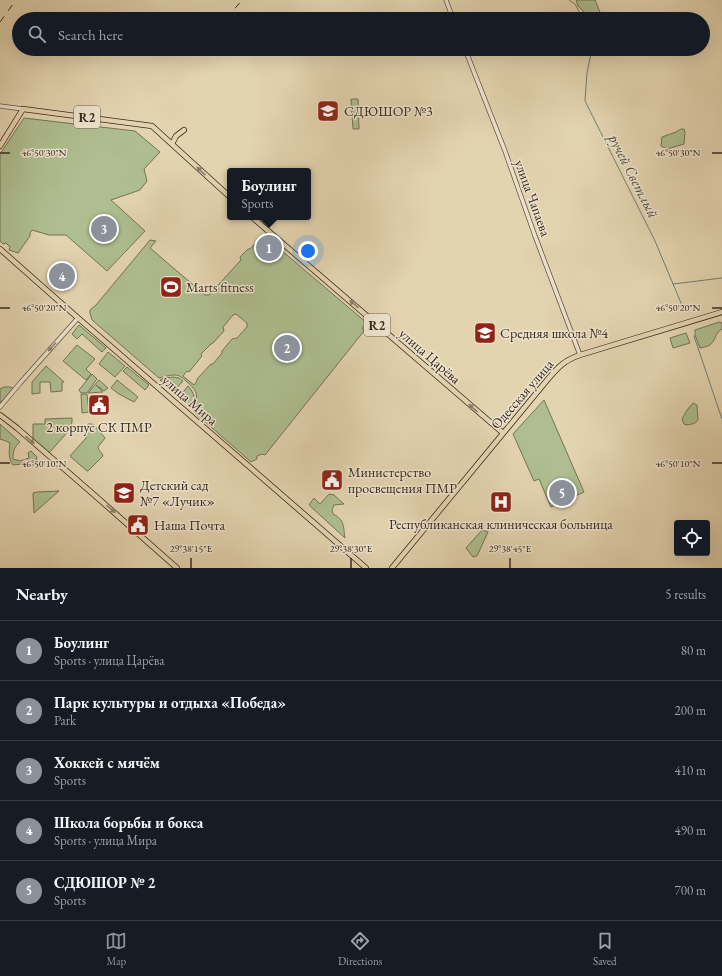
<!DOCTYPE html>
<meta charset="utf-8">
<style>
body{margin:0;font-family:"EB Garamond",serif;background:#20242c;color:#f1f3f6}
.controls{position:absolute;right:12px;bottom:12px;display:grid;overflow:hidden;border-radius:4px;box-shadow:0 4px 16px #0002}
.controls button{width:36px;height:36px;display:grid;place-items:center;padding:0;border:0;border-bottom:1px solid #363941;background:#171b24;color:#f1f3f6;font:20px sans-serif}
.you{position:absolute;left:308px;top:251px;width:14px;height:14px;margin:-10px;border:3px solid #fff;border-radius:50%;background:#1a73e8;box-shadow:0 0 0 6px #1a73e833}
.badge{display:grid;place-items:center;width:26px;height:26px;border-radius:50%;background:#8c9099;color:#fff;font-size:13px;font-weight:700}
.pin{position:absolute;translate:-50% -50%;border:2px solid #fff;box-shadow:0 1px 4px #0006}
.popup{position:absolute;left:227px;top:168px;width:84px;height:52px;box-sizing:border-box;display:grid;place-content:center;border-radius:4px;background:#171b24;filter:drop-shadow(0 1px 3px #0005);font-size:13px;white-space:nowrap;color:#9ea1a6}
.popup b{font-size:15px;color:#f1f3f6}
.popup::after{content:'';position:absolute;left:50%;top:100%;margin-left:-8px;border:8px solid transparent;border-top-color:#171b24}
.list{margin:0;padding:0;list-style:none}
h2{display:flex;justify-content:space-between;align-items:center;height:52px;margin:0;padding:0 16px;font-size:17px}
h2 small{font-size:13px;font-weight:400;color:#9ea1a6}
.list li{display:grid;grid-template-columns:26px 1fr auto;gap:12px;align-items:center;box-sizing:border-box;height:60px;padding:0 16px;border-top:1px solid #363941}
.list b{display:block;font-size:15px;white-space:nowrap}
.list p{margin:0;font-size:13px;white-space:nowrap;color:#9ea1a6}
.list em{font-size:13px;font-style:normal;color:#9ea1a6}
.icon{flex:none;width:22px;height:22px;fill:none;stroke:currentColor;stroke-width:2;stroke-linecap:round;stroke-linejoin:round}
.map{position:relative;flex:none;width:722px;height:568px;overflow:hidden}
.search{position:absolute;background:#171b24;box-shadow:0 4px 16px #0002;left:12px;right:12px;top:12px;height:44px;display:flex;align-items:center;gap:10px;box-sizing:border-box;padding:0 14px;border-radius:22px;color:#9ea1a6;font-size:15px}
.sheet{height:352px;background:#171b24}
nav{display:flex;justify-content:space-around;align-items:center;box-sizing:border-box;height:56px;border-top:1px solid #363941;background:#171b24;font-size:11px;color:#9ea1a6}
nav a{display:grid;justify-items:center;gap:2px}
nav .on{color:#8c9099}
.map>svg:first-child{display:block}
.green{fill:#aebe90;stroke:#737357;fill-rule:evenodd}
.lines{fill:none;stroke-linecap:round;stroke-linejoin:round}
.stream{stroke:#707e74;stroke-width:1}
.minor-casing{stroke:#635342;stroke-width:5}
.major-casing{stroke:#38281e;stroke-width:6}
.minor{stroke:#ede3cc;stroke-width:3.5}
.major{stroke:#e3d4b0;stroke-width:4.5}
.rail{stroke:#38281e;stroke-width:1;stroke-dasharray:7 7;stroke-linecap:butt}
.oneway{fill:#8e7e67}
.oneway2{fill:#928675}
.ticks{fill:none;stroke:#38281e;stroke-width:1.5}
.labels{text-anchor:middle;dominant-baseline:central;stroke-width:3;stroke-linejoin:round;paint-order:stroke}
.shield{fill:#ede3cc;stroke:#6e6052;stroke-width:1}
.shield-label{font-size:13px;font-weight:bold;fill:#38281e}
.poi-label{font-size:14px;fill:#38281e;stroke:#ede3cc;text-anchor:start}
.street-label{font-size:14px;fill:#38281e;stroke:#ede3cc}
.water-label{font-size:15px;font-style:italic;fill:#4f4c42;stroke:#ede3cc}
.ticks-label{font-size:10px;text-anchor:middle;fill:#38281e;stroke:#ede3cc;stroke-width:3;stroke-linejoin:round;paint-order:stroke}
</style>
<div class="map">
<svg width="722" height="568" viewBox="0 0 722 568">
<rect width="100%" height="100%" fill="#e3d4b0"/>
<filter id="stains"><feTurbulence type="fractalNoise" baseFrequency=".005" numOctaves="4"/><feColorMatrix values="0 0 0 0 .2 0 0 0 0 .09 0 0 0 0 .02 0 0 0 .5 -.17"/></filter>
<radialGradient id="worn" r=".72"><stop offset=".6" stop-color="#630" stop-opacity="0"/><stop offset="1" stop-color="#630" stop-opacity=".3"/></radialGradient>
<path class="green" d="M576,0H595L602,17L601,19H588L585,13L578,6Z
M351,99H358L359,129H353Z
M24,118L135,131L160,152L144,169L147,181L140,190L111,200L145,231L107,271L66,235H49L32,230L30,233V236L18,253L9,250L10,247L6,243L3,244L0,241V154Z
M681,129H684L685,132L684,144L667,149L661,146L662,137L676,132Z
M264,234L282,251L367,323L362,328L364,331L265,455L262,454L257,456V459L251,462L194,412C197,395 200,393 186,381C183,378 179,375 175,375C169,375 164,377 159,378L92,320L90,313V310L96,305L150,240L156,241L150,248L205,295H209L241,260L240,257L248,249H250ZM236,314L247,323V327L237,338L232,339L222,351V353L213,364H211L197,379V381L194,385L183,376L187,371L189,372L202,356L201,354L211,344L213,343L224,331L223,327L233,315Z
M719,322L722,323V329C711,336 719,345 700,348L695,335V330Z
M79,325L106,348L102,352L82,334L77,339L72,334Z
M686,333L690,343L673,348L670,338Z
M77,345L95,359L86,369L91,374L86,380L63,361Z
M108,352L125,366L115,377L99,364Z
M46,366L64,382H62V391L51,392L50,382H40V393L32,394V382Z
M127,367L149,385L145,390L123,371Z
M92,374L97,379L87,393H81L79,390Z
M173,377L179,378L183,381L173,392L160,380L165,378Z
M99,380L108,388L104,391L96,385L103,392L88,393Z
M117,380L138,397L134,402L119,394L111,388Z
M188,386C194,392 196,400 192,407L179,397Z
M4,387H11L14,389C10,394 6,400 0,402V389Z
M81,394H87L89,412L82,413Z
M544,400L584,492L551,507L539,479L534,481L513,434Z
M693,403L697,405L698,419C697,424 691,424 687,425L684,424L682,419L687,410Z
M72,418V421L71,428L49,453L33,439V424H45V419Z
M0,424L20,442C14,447 13,451 13,459L20,461L29,458L28,453L31,451L37,457L35,465L22,464L13,465C8,458 9,452 10,443L6,441L0,439Z
M88,424H92L94,425L105,438L98,447C98,451 102,452 103,456L88,471H87L72,458L70,456L86,438C86,432 85,429 88,424Z
M59,491L34,513L33,493L37,492Z
M329,494L334,495L344,504L334,505L332,510L333,514C345,520 343,526 345,538L309,505L314,498L320,504Z
M482,530L488,532L477,556L473,557L466,548Z"/>
<g class="lines">
<path class="stream" d="M569,0L575,4L583,19
M592,49L587,73L585,101L655,241L684,310
M673,284L722,278
M694,336L722,419"/>
<g class="minor-casing">
<path id="minor" d="M446,0L453,19
M465,49L505,151L535,236L580,355
M0,106L23,109
M0,407L21,382L78,318"/>
</g>
<g class="major-casing">
<path id="major" d="M172,144L176,136L184,130
M0,146L23,109L152,126L230,197
M252,217L503,433
M0,249L78,318L366,568
M0,415L17,428L92,493L177,568
M392,568L548,379C558,367 565,360 580,355L722,312"/>
</g>
<use href="#minor" class="minor"/>
<use href="#major" class="major"/>
<path class="rail" d="M226,19L242,0
M0,22L16,0"/>
</g>
<defs><path id="oneway-solid" d="M-6-.8H1V-3.2L6.5 0L1 3.2V.8H-6Z"/></defs>
<g class="oneway">
<use href="#oneway-solid" transform="translate(201 171) rotate(-137)"/>
<use href="#oneway-solid" transform="translate(354 304) rotate(-139)"/>
<use href="#oneway-solid" transform="translate(473 408) rotate(-139)"/>
<use href="#oneway-solid" transform="translate(30 440) rotate(41)"/>
<use href="#oneway-solid" transform="translate(111 509) rotate(41)"/>
</g>
<use class="oneway2" href="#oneway-solid" transform="translate(52 347) rotate(132)"/>
<path class="ticks" d="M0,153H10M712,153H722M0,308H10M712,308H722M0,463H10M712,463H722M191,558V568M351,558V568M510,558V568"/>
<defs>
<g id="school-square" transform="scale(1.15)"><rect x="-9" y="-9" width="18" height="18" rx="4" fill="#8f2418" stroke="#ede3cc"/><path d="M0-5L7-2L0 1L-7-2ZM-4 1L0 2.5L4 1V4Q0 6-4 4Z" fill="#fff"/></g>
<g id="stadium-square" transform="scale(1.15)"><rect x="-9" y="-9" width="18" height="18" rx="4" fill="#8f2418" stroke="#ede3cc"/><path d="M0-5a6.5 5 0 1 0 0 10a6.5 5 0 1 0 0-10ZM-3.5-1.8h7v3.6h-7Z" fill="#fff"/></g>
<g id="civic-square" transform="scale(1.15)"><rect x="-9" y="-9" width="18" height="18" rx="4" fill="#8f2418" stroke="#ede3cc"/><path d="M-.6-6.5H3V-4.5H.6V-3L4-1V1h2V6H-6V1h2V-1L-.6-3ZM-1.2 2.5V6h2.4V2.5Z" fill="#fff"/></g>
<g id="hospital-square" transform="scale(1.15)"><rect x="-9" y="-9" width="18" height="18" rx="4" fill="#8f2418" stroke="#ede3cc"/><path d="M-5-5h3v3.5h4V-5h3V5h-3V1.5h-4V5h-3Z" fill="#fff"/></g>
</defs>
<g fill-rule="evenodd">
<use href="#school-square" x="328" y="111"/>
<use href="#stadium-square" x="171" y="287"/>
<use href="#school-square" x="485" y="333"/>
<use href="#civic-square" x="99" y="405"/>
<use href="#civic-square" x="332" y="480"/>
<use href="#school-square" x="124" y="493"/>
<use href="#hospital-square" x="501" y="502"/>
<use href="#civic-square" x="138" y="525"/>
</g>
<g class="labels">
<g class="shield">
<rect x="74" y="106" width="26" height="22" rx="3"/>
<rect x="364" y="314" width="26" height="22" rx="3"/>
</g>
<g class="shield-label">
<text x="87" y="117">R2</text>
<text x="377" y="325">R2</text>
</g>
<g class="poi-label">
<text x="344" y="111">СДЮШОР №3</text>
<text x="186" y="287">Marts fitness</text>
<text x="500" y="333">Средняя школа №4</text>
<text x="99" y="427" text-anchor="middle">2 корпус СК ПМР</text>
<text x="348" y="472">Министерство<tspan x="348" dy="16">просвещения ПМР</tspan></text>
<text x="140" y="485">Детский сад<tspan x="140" dy="16">№7 «Лучик»</tspan></text>
<text x="501" y="524" text-anchor="middle">Республиканская клиническая больница</text>
<text x="154" y="525">Наша Почта</text>
</g>
<g class="street-label">
<text transform="translate(533 198) rotate(70)">улица Чапаева</text>
<text transform="translate(430 356) rotate(41)">улица Царёва</text>
<text transform="translate(522 394) rotate(-49)">Одесская улица</text>
<text transform="translate(190 400) rotate(41)">улица Мира</text>
</g>
<g class="water-label">
<text transform="translate(634 176) rotate(63)">ручей Светлый</text>
</g>
</g>
<g class="ticks-label">
<text x="44" y="156">46°50'30"N</text>
<text x="678" y="156">46°50'30"N</text>
<text x="44" y="311">46°50'20"N</text>
<text x="678" y="311">46°50'20"N</text>
<text x="44" y="467">46°50'10"N</text>
<text x="678" y="467">46°50'10"N</text>
<text x="191" y="552">29°38'15"E</text>
<text x="351" y="552">29°38'30"E</text>
<text x="510" y="552">29°38'45"E</text>
</g>
<rect width="100%" height="100%" filter="url(#stains)"/>
<rect width="100%" height="100%" fill="url(#worn)"/>
</svg>
<div class="controls">
<button><svg class="icon" aria-label="locate" viewBox="0 0 24 24"><circle cx="12" cy="12" r="6"/><path d="M12 2v4M12 18v4M2 12h4M18 12h4"/></svg></button>
</div>
<div class="you"></div>
<div class="pin badge" style="left:269px;top:248px">1</div>
<div class="popup"><b>Боулинг</b>Sports</div>
<div class="pin badge" style="left:287px;top:348px">2</div>
<div class="pin badge" style="left:104px;top:229px">3</div>
<div class="pin badge" style="left:62px;top:276px">4</div>
<div class="pin badge" style="left:562px;top:493px">5</div>
<div class="search"><svg class="icon" aria-label="search" viewBox="0 0 24 24"><circle cx="10" cy="10" r="6"/><path d="M15 15l6 6"/></svg>Search here</div>
</div>
<section class="sheet">
<h2>Nearby<small>5 results</small></h2>
<ul class="list">
<li><span class="badge">1</span><div><b>Боулинг</b><p>Sports · улица Царёва</p></div><em>80 m</em></li>
<li><span class="badge">2</span><div><b>Парк культуры и отдыха «Победа»</b><p>Park</p></div><em>200 m</em></li>
<li><span class="badge">3</span><div><b>Хоккей с мячём</b><p>Sports</p></div><em>410 m</em></li>
<li><span class="badge">4</span><div><b>Школа борьбы и бокса</b><p>Sports · улица Мира</p></div><em>490 m</em></li>
<li><span class="badge">5</span><div><b>СДЮШОР № 2</b><p>Sports</p></div><em>700 m</em></li>
</ul>
</section>
<nav>
<a class="on"><svg class="icon" aria-label="map" viewBox="0 0 24 24"><path d="M3 6l6-2 6 2 6-2v14l-6 2-6-2-6 2zM9 4v14M15 6v14"/></svg>Map</a>
<a><svg class="icon" aria-label="directions" viewBox="0 0 24 24"><path d="M12 3l9 9-9 9-9-9zM9 14v-3h6M13 9l2 2-2 2"/></svg>Directions</a>
<a><svg class="icon" aria-label="saved" viewBox="0 0 24 24"><path d="M7 4h10v16l-5-4-5 4z"/></svg>Saved</a>
</nav>
